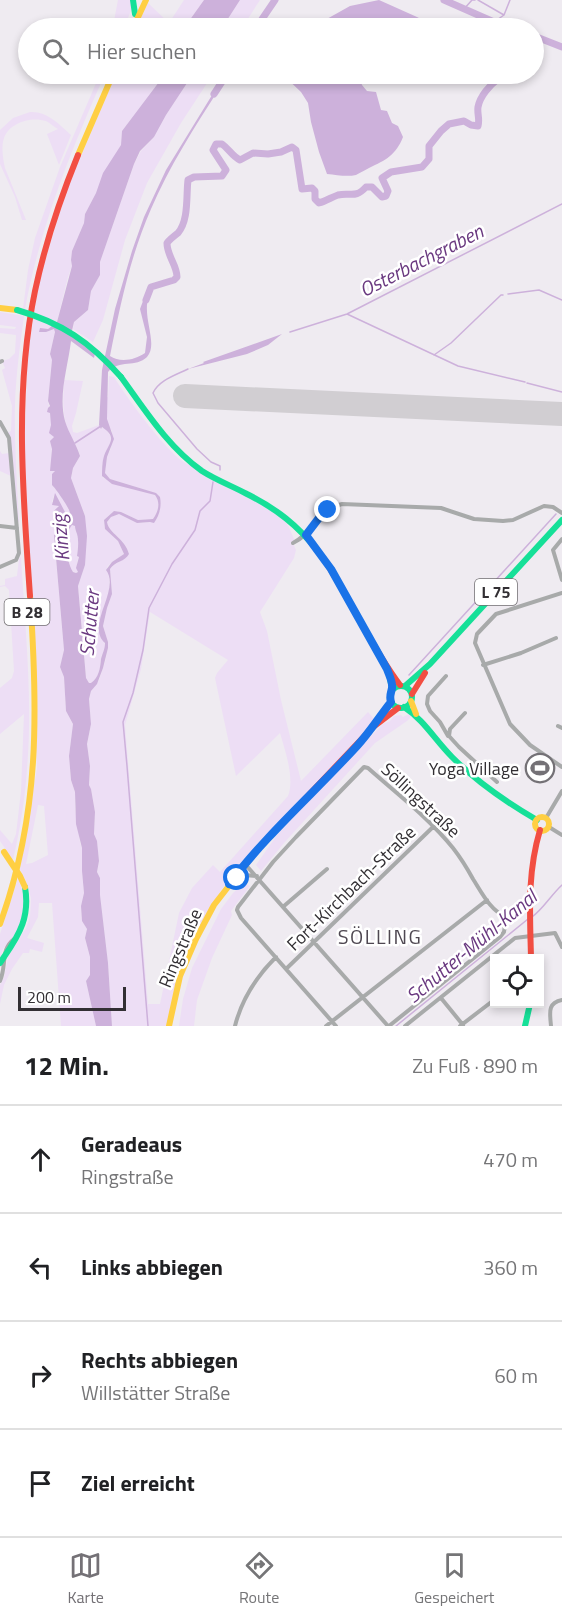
<!DOCTYPE html>
<html lang="de">
<meta charset="utf-8">
<style>
body{margin:0;font-family:"Titillium Web",sans-serif;background:#f6f6f6;color:#202124}
.controls{position:absolute;right:18px;bottom:18px;display:grid;overflow:hidden;border-radius:0px;box-shadow:0 3px 9px #0003}
.controls button{width:54px;height:54px;display:grid;place-items:center;padding:0;border:0;border-bottom:2px solid #e0e0e0;background:#fff;color:#202124;font:30px sans-serif}
.scale{position:absolute;left:18px;bottom:15px;width:108px;box-sizing:border-box;padding-left:6px;border:3px solid #322f33;border-top:0;font-size:16px;line-height:21px;white-space:nowrap;color:#322f33;-webkit-text-stroke:4px #fff;paint-order:stroke}
.stop{position:absolute;width:18px;height:18px;margin:-14px;border:4px solid #1a73e8;border-radius:50%;background:#fff}
.stop.end{background:#1a73e8;border-color:#fff;box-shadow:0 2px 6px #0008}
.list{margin:0;padding:0;list-style:none}
h2{display:flex;justify-content:space-between;align-items:center;height:78px;margin:0;padding:0 24px;font-size:26px}
h2 small{font-size:20px;font-weight:400;color:#757577}
.list li{display:grid;grid-template-columns:39px 1fr auto;gap:18px;align-items:center;box-sizing:border-box;height:108px;padding:0 24px;border-top:2px solid #e0e0e0}
.list b{display:block;font-size:22px;white-space:nowrap}
.list p{margin:0;font-size:20px;white-space:nowrap;color:#757577}
.list em{font-size:20px;font-style:normal;color:#757577}
.icon{flex:none;width:33px;height:33px;fill:none;stroke:currentColor;stroke-width:2;stroke-linecap:round;stroke-linejoin:round}
.map{position:relative;flex:none;width:562px;height:1026px;overflow:hidden}
.search{position:absolute;background:#fff;box-shadow:0 3px 9px #0003;left:18px;right:18px;top:18px;height:66px;display:flex;align-items:center;gap:15px;box-sizing:border-box;padding:0 21px;border-radius:33px;color:#757577;font-size:22px}
.sheet{height:510px;background:#fff}
nav{display:flex;justify-content:space-around;align-items:center;box-sizing:border-box;height:84px;border-top:2px solid #e0e0e0;background:#fff;font-size:16px;color:#757577}
nav a{display:grid;justify-items:center;gap:3px}
nav .on{color:#747176}
.map>svg:first-child{display:block}
.green{fill:#eddef5;fill-rule:evenodd}
.water{fill:#cdb1db;fill-rule:evenodd}
.lines{fill:none;stroke-linecap:round;stroke-linejoin:round}
.stream{stroke:#cdb1db;stroke-width:1.5}
.river{stroke:#cdb1db;stroke-width:7}
.runway{stroke:#d1ced2;stroke-width:24}
.street{stroke:#a8aaaa;stroke-width:4}
.fast{stroke:#16e098;stroke-width:6}
.slow{stroke:#ffcf43;stroke-width:6}
.jam{stroke:#f24e42;stroke-width:6}
.fast-bridge{stroke:#16e098;stroke-width:6}
.slow-bridge{stroke:#ffcf43;stroke-width:6}
.route{stroke:#1a73e8;stroke-width:8}
.labels{text-anchor:middle;dominant-baseline:central;stroke-width:5;stroke-linejoin:round;paint-order:stroke}
.shield{fill:#fff;stroke:#706d70;stroke-width:1.5}
.shield-label{font-size:16px;font-weight:bold;fill:#322f33}
.poi-label{font-size:18px;fill:#322f33;stroke:#fff;text-anchor:end}
.street-label{font-size:18px;fill:#322f33;stroke:#fff}
.water-label{font-size:20px;font-style:italic;fill:#6a3980;stroke:#fff}
.neighbourhood-label{font-size:20px;letter-spacing:1.5px;fill:#4e4751;stroke:#fff}
</style>
<div class="map">
<svg width="562" height="1026" viewBox="0 0 562 1026">
<rect width="100%" height="100%" fill="#efebf1"/>
<path class="green" d="M118,0H131L132,8L124,28H119L114,21Z
M184,0H204L184,28H136L148,3L169,23Z
M240,0H260L242,28H222Z
M100,74H105C71,150 40,227 25,309H23L28,270L35,238L60,167Z
M116,74H165L122,131L121,145L85,214L84,223L72,251L71,260L72,266L68,277L57,322L48,329L39,331L55,329V332L50,354L52,360L48,401L54,437L52,439L51,471H55L52,485C56,489 67,505 69,510C71,515 70,516 69,520L65,522L66,518L54,495L52,502L59,506L54,517L53,523L55,525L54,530L57,533L54,536L64,650L60,667L64,677L66,711L73,724L69,756L71,780L75,792V808L80,842L82,848V871L84,893L81,906L82,921L87,929L85,938L90,957V975L86,981L96,1026H61L52,903H39L38,917L27,938L44,943L42,952L30,949L29,953H23L12,969L4,985L0,1004V985L4,977L8,957L26,928L30,917L31,899L28,886L20,869L37,768L24,452L28,352L40,277L67,189ZM38,805L44,806L48,855L32,863L26,864Z
M193,74H213L181,123L147,183L125,240L103,320L93,342L73,329L74,322L88,310L91,291L100,275V262L134,164L141,151L154,137L166,115Z
M30,112C47,111 59,124 71,135L59,165L47,134L58,129C54,127 50,123 46,121C31,116 9,123 4,138C1,147 3,159 5,168L26,220H22L15,197L0,164V130L13,118Z
M0,312L24,316C20,345 16,375 15,404C14,443 17,482 19,521L18,522L13,477L0,471V451L2,454L10,453L7,433L11,431L12,406L2,370L5,368L2,361L9,359L15,353L16,335L0,333V328L15,329L16,327L0,325Z
M109,376L114,377C125,395 172,461 190,465C218,487 259,497 284,520C289,525 292,535 295,541L293,543L296,550L294,558L260,612L267,631L281,700L301,781L368,712L375,720L308,793L257,844L233,873L220,892L188,951L167,1026H112L108,963L100,895V878L97,872L99,861L97,842L94,834L95,812L91,789L89,785L90,766L87,744L91,724L89,699L91,691L99,680L105,662L108,648V642L103,626L107,608L112,594L110,569C115,562 124,561 129,554C125,538 109,534 107,522L111,517L119,514L137,523L151,522C160,513 161,510 160,497L149,491L110,479L105,473L107,457L111,448L112,431L108,426L107,420L106,398L108,397ZM150,612L228,660L217,673L215,678L236,776L280,733C285,750 295,779 288,796L220,872L213,865L192,888L179,913L160,1004H148L125,725L141,669Z
M64,380L83,381L76,413L72,426L73,432L77,433L99,425L101,428H105L112,438C108,451 99,463 103,478L155,495C161,503 158,512 153,519L138,520L121,512L114,511L104,520L105,529L118,541L124,554L112,562L107,567C109,575 111,586 108,595C106,604 101,612 100,622C98,633 103,636 105,645C106,650 102,653 101,658C100,668 100,677 91,683H89L86,678L78,586L85,565V516L71,478L73,468L80,456C78,447 73,441 69,434C62,416 63,399 64,380Z
M72,525L75,526C75,529 76,531 77,534C79,540 78,549 77,556L79,557C77,562 76,566 78,572L76,573L73,572C66,560 63,536 72,525Z
M21,557C25,627 33,699 27,769C25,799 20,830 13,860L0,841V830L12,844L16,834L21,791L24,714L0,734V688L12,678L14,671L9,590L5,586L0,587V586L5,585V579L17,576L19,559Z
M409,714L411,717L407,721L375,743L284,843L261,871L256,865L277,835L341,766L383,724L390,721L394,716L401,715L403,717Z
M18,878L25,897L23,920L15,937L11,939L3,949L0,962V934Z
M244,883L250,886L231,911L232,915L212,958L197,1000L194,1026H179L183,999L192,968L221,909L233,893Z"/>
<path class="water" d="M204,0H240L222,28H184Z
M379,0L417,17L438,28H305L318,21L325,20L350,6Z
M165,74H193L166,115L154,137L140,151L134,164L100,262V275L91,291L88,310L74,322L71,335L95,353L94,358L71,341C68,367 58,395 65,421C69,434 76,443 80,456L73,468L71,478L85,516L87,536L85,565L78,586L86,678L89,683H91C99,677 100,669 101,659C102,654 105,650 105,643C85,625 121,590 106,570L112,562L124,554L118,541L105,529L104,520L114,511L121,512L138,520L153,519C158,512 161,503 155,495L112,484L102,476C102,470 102,462 104,456C109,442 118,438 102,427L101,429L99,425L102,370L115,309L132,251L144,217L166,170L217,87L219,89C194,128 169,167 151,209C130,257 120,306 110,356C120,363 135,360 145,353L147,337L140,309L146,293L149,296C141,316 159,344 147,357C136,368 119,359 108,372L107,419L114,439L107,457L105,473L110,479L156,493L160,497C162,507 159,516 154,523L150,522L137,523L119,514L111,517L107,522C109,534 125,538 129,554C125,562 115,561 110,569L112,594L107,608L103,626L108,642V648L103,668L97,684L91,691L89,699L91,724L87,744L90,766L89,785L91,789L95,812L94,834L97,841L99,861L97,872L100,878V895L108,963L112,1026H96L86,981L90,975V957L85,938L87,929L82,921L81,906L84,893L82,871V848L76,824L75,792L71,780L69,756L73,724L66,711L64,677L60,667L64,650L54,535L57,533L54,530L55,525L53,523C56,512 48,516 59,506L52,505L55,493L65,512V522L69,520C70,516 71,515 69,510C67,505 56,489 52,485V474L55,471H50L52,449L50,441L54,437L49,433L51,425L50,413L47,412L48,408L50,406L48,401L52,360L50,354L55,332L54,329L46,332H39L40,328L48,329L57,322L72,266L71,260L72,251L84,223L85,214L96,193L103,173L121,145L122,131ZM72,525L75,526C75,529 76,531 77,534C79,541 78,549 77,556L79,557L76,568L78,572L76,573L73,572C66,560 63,536 72,525Z
M282,74H358L362,85L367,91L376,92L381,110L387,111L392,123L398,126L403,137C396,155 386,160 369,168C365,170 360,173 356,175C347,177 337,175 327,174L319,152L311,122L308,103L301,92Z
M282,334L268,345L247,354L188,369L204,363L203,362Z"/>
<g class="lines">
<path class="stream" d="M478,0L504,15
M464,9L472,0H475
M494,22L504,15L510,0
M508,294L539,290L562,300
M347,314L458,366L525,382
M290,332L347,314L562,204
M434,355L451,343L501,295H503
M188,369C176,375 159,380 153,393L158,403L197,449L211,462L220,466V470
M527,383L562,392
M75,443L101,426
M409,675L556,514
M532,917C544,908 551,895 562,885
M148,1026L127,766L123,722L133,693L143,650L149,608L172,564L195,530L200,511L210,501L213,482
M396,1026L528,919"/>
<path class="river" d="M444,0L494,22
M256,28L275,0
M492,28L494,22L516,28
M534,36L562,47
M214,94L227,74
M146,300L151,287L174,280L177,277C177,265 167,256 167,243C170,239 174,236 178,233C189,220 186,196 188,180L194,177L222,176L226,170L213,150L216,144H222C229,149 232,156 240,160L253,153L268,154L281,152L292,147L296,150L302,189L312,188L315,191V199L319,203C326,201 332,197 338,195C351,192 355,199 366,187H372L382,197L386,196L388,191L382,178L391,172L422,167L429,159V146L441,131L449,124L464,121L471,125L478,126C480,119 477,114 478,107C480,96 490,85 498,79L501,80L504,76L503,74"/>
<path class="runway" d="M185,396L562,414"/>
<path class="street" d="M0,362L2,361
M0,422L9,438L19,553L16,560L0,567
M0,526L17,528
M562,539L553,550L562,580
M293,543C315,532 318,510 342,504L441,508L474,519L503,521L513,520L544,506L553,507L562,513
M562,593L496,614L477,634L475,643L510,724L530,745L562,767
M483,665L521,653L556,638
M446,676L428,696L427,704L430,711L440,722L448,736
M465,713L450,729L449,736L459,747L497,782
M558,726L562,728
M546,818L562,791
M549,827L562,835
M245,864L388,1026
M235,879L244,875L257,876
M284,906L327,869
M287,968L433,827
M0,981C7,965 0,950 14,939
M441,998L463,1025
M235,1026C242,998 256,977 276,957
M326,1026L487,900
M336,1026L241,918L237,910L238,907L273,862L296,837L364,767L368,768C396,793 429,818 453,848C460,857 467,868 473,879C482,893 490,910 506,917L523,908H529
M389,1026L500,937L504,932L506,917
M405,1026L515,938L555,933L562,947
M460,1026L494,1000
M551,1026C550,1013 547,1003 562,1000"/>
<path class="fast" d="M133,0L135,14
M121,377C145,410 168,447 202,471C216,480 232,486 247,494C277,509 297,525 318,551
M389,674L392,689
M390 697a11 11 0 1 1 22 0a11 11 0 1 1-22 0Z
M405,686L430,664L562,520
M404,707C424,720 435,740 452,757C477,782 506,802 537,820
M4,957C20,934 30,916 25,887
M0,963L4,957
M525,1026L530,1004"/>
<path class="slow" d="M133,28L146,0
M78,155L113,74
M0,308L17,310
M411,701L416,714
M375,724L391,702
M535 824a7 7 0 1 1 14 0a7 7 0 1 1-14 0Z
M0,924C40,814 38,711 30,596
M169,1026L180,976L196,939L214,905L260,846L302,802"/>
<path class="jam" d="M318,551C349,593 368,643 400,685
M30,596C23,494 14,392 35,291C45,244 60,199 78,155
M412,694L425,673
M302,802L373,727L398,708
M531,958C530,913 527,874 540,830"/>
<path class="fast-bridge" d="M17,310C62,323 90,342 121,377"/>
<path class="slow-bridge" d="M4,852L20,876L25,887"/>
</g>
<g class="lines">
<path class="route" d="M237,878L229,884C267,834 315,792 357,746C370,732 379,717 391,702C389,696 391,694 392,688C393,682 389,675 387,669L331,569L306,535L322,514L328,510"/>
</g>
<defs>
<g id="stadium-ring" transform="scale(1.5)"><circle r="9.5" fill="#fff" stroke="#747176" stroke-width="1.5"/><path d="M0-5a6.5 5 0 1 0 0 10a6.5 5 0 1 0 0-10ZM-3.5-1.8h7v3.6h-7Z" fill="#747176"/></g>
</defs>
<g fill-rule="evenodd">
<use href="#stadium-ring" x="540" y="768"/>
</g>
<g class="labels">
<g class="shield">
<rect x="475" y="579" width="42" height="26" rx="4.5"/>
<rect x="4.5" y="599" width="45" height="26" rx="4.5"/>
</g>
<g class="shield-label">
<text x="496" y="592">L 75</text>
<text x="27" y="612">B 28</text>
</g>
<g class="poi-label">
<text x="519" y="768">Yoga Village</text>
</g>
<g class="street-label">
<text transform="translate(421 800) rotate(43)">Söllingstraße</text>
<text transform="translate(351 888) rotate(-44)">Fort-Kirchbach-Straße</text>
<text transform="translate(180 948) rotate(-67)">Ringstraße</text>
</g>
<g class="water-label">
<text transform="translate(421 260) rotate(-27)">Osterbachgraben</text>
<text transform="translate(60 538) rotate(-95)">Kinzig</text>
<text transform="translate(89 623) rotate(-85)">Schutter</text>
<text transform="translate(471 946) rotate(-40)">Schutter-Mühl-Kanal</text>
</g>
<g class="neighbourhood-label">
<text x="380" y="936">SÖLLING</text>
</g>
</g>
</svg>
<div class="controls">
<button><svg class="icon" aria-label="locate" viewBox="0 0 24 24"><circle cx="12" cy="12" r="6"/><path d="M12 2v4M12 18v4M2 12h4M18 12h4"/></svg></button>
</div>
<div class="scale">200 m</div>
<div class="stop" style="left:237px;top:878px"></div>
<div class="stop end" style="left:328px;top:510px"></div>
<div class="search"><svg class="icon" aria-label="search" viewBox="0 0 24 24"><circle cx="10" cy="10" r="6"/><path d="M15 15l6 6"/></svg>Hier suchen</div>
</div>
<section class="sheet">
<h2>12 Min.<small>Zu Fuß · 890 m</small></h2>
<ul class="list">
<li><svg class="icon" aria-label="ahead" viewBox="0 0 24 24"><path d="M12 20V5M6 11l6-6 6 6"/></svg><div><b>Geradeaus</b><p>Ringstraße</p></div><em>470 m</em></li>
<li><svg class="icon" aria-label="left" viewBox="0 0 24 24"><path d="M17 20v-9H6M10 6l-5 5 5 5"/></svg><div><b>Links abbiegen</b></div><em>360 m</em></li>
<li><svg class="icon" aria-label="right" viewBox="0 0 24 24"><path d="M7 20v-9h11M14 6l5 5-5 5"/></svg><div><b>Rechts abbiegen</b><p>Willstätter Straße</p></div><em>60 m</em></li>
<li><svg class="icon" aria-label="arrive" viewBox="0 0 24 24"><path d="M6 21V4h12l-3 4 3 4H6"/></svg><div><b>Ziel erreicht</b></div></li>
</ul>
</section>
<nav>
<a class="on"><svg class="icon" aria-label="map" viewBox="0 0 24 24"><path d="M3 6l6-2 6 2 6-2v14l-6 2-6-2-6 2zM9 4v14M15 6v14"/></svg>Karte</a>
<a><svg class="icon" aria-label="directions" viewBox="0 0 24 24"><path d="M12 3l9 9-9 9-9-9zM9 14v-3h6M13 9l2 2-2 2"/></svg>Route</a>
<a><svg class="icon" aria-label="saved" viewBox="0 0 24 24"><path d="M7 4h10v16l-5-4-5 4z"/></svg>Gespeichert</a>
</nav>
